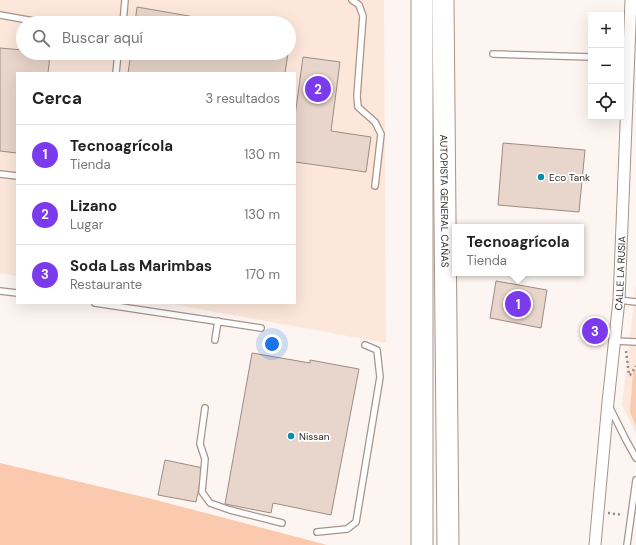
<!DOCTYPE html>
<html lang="es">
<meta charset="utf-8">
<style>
body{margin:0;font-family:"DM Sans",sans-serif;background:#f6f6f6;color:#222}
.controls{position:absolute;right:12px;top:12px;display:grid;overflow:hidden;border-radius:0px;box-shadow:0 4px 16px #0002}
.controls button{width:36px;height:36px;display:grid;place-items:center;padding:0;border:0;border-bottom:1px solid #e0e0e0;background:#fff;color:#222;font:20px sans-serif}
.you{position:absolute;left:272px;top:344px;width:14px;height:14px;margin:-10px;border:3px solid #fff;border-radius:50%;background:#1a73e8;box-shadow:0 0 0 6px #1a73e833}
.badge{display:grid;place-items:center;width:26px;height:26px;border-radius:50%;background:#7c3aed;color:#fff;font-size:13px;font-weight:700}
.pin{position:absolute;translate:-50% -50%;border:2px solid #fff;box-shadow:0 1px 4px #0006}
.popup{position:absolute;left:452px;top:224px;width:132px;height:52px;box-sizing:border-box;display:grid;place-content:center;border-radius:0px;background:#fff;filter:drop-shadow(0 1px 3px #0005);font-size:13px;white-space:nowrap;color:#767676}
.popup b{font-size:15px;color:#222}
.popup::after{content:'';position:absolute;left:50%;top:100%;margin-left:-8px;border:8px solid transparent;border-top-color:#fff}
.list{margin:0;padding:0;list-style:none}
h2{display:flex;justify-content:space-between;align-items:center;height:52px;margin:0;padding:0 16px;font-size:17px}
h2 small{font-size:13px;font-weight:400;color:#767676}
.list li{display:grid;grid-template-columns:26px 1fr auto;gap:12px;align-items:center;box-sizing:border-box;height:60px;padding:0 16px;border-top:1px solid #e0e0e0}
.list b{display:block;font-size:15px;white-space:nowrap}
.list p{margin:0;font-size:13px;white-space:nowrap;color:#767676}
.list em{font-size:13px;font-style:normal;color:#767676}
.icon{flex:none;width:22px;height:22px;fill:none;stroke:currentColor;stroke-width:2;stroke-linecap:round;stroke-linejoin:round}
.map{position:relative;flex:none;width:636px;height:545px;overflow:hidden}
.search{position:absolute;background:#fff;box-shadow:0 4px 16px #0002;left:16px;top:16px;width:280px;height:44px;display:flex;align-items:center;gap:10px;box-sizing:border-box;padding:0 14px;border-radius:22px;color:#767676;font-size:15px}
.panel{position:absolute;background:#fff;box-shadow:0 4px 16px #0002;left:16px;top:72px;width:280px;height:232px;border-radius:0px}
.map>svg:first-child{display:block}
.built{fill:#fde7db;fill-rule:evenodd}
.green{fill:#fac9ae}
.building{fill:#e8d5cb;stroke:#9e8c83}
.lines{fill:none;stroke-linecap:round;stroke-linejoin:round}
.lane-casing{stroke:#a6948a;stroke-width:8}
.street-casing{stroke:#a6948a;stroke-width:13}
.highway-casing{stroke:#a6948a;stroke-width:23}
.path{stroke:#918985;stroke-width:2.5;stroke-dasharray:2 3;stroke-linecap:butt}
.lane{stroke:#fff;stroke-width:5.5}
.street{stroke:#fff;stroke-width:11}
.highway{stroke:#fff;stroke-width:21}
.poi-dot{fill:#0c8cac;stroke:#fff;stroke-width:1.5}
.labels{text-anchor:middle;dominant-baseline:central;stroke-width:3.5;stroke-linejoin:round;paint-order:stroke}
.poi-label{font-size:10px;fill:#302925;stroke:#fff;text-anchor:start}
.street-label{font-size:10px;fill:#302925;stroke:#fff}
</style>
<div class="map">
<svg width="636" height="545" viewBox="0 0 636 545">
<rect width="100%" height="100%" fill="#fdf5f1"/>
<path class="built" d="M0,0H384L386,343L166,303H295V73H17V276L0,273ZM23,23H289V53H23Z
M636,284V434L622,405Z"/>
<path class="green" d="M636,369V426L630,412L633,372Z
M0,463L156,500L327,545H0Z"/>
<path class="building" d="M137,7L229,23H135Z
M0,48L23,50V53L50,54L48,73H17V153L0,151Z
M131,53H288L285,73H128Z
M303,57L340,62L331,131L371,137L366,172L295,162V116Z
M503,143L585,150L579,212L498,205Z
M496,281L547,290L541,328L490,318Z
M252,353L310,363V360L359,369L331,515L273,503L271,513L225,504Z
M165,460L203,468L196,502L158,495Z"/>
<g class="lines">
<g class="lane-casing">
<path id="lane" d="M352,0L359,5L363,16L357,96L358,107L375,122L381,134L375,186
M0,15L45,23
M123,23L125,0
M493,54L591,57
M116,73L118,53
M0,174L17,176
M0,291L17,293
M619,300L636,302
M95,303L261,328
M215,340L218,321
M615,341L636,342
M609,406L626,440L636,458
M205,408L200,444L205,459L202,492L210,503L230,510L282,523
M317,532L347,529L356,522L380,377L377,350L365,345
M627,545L636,480"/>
</g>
<g class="street-casing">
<g id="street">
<path id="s1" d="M595,545L608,402L619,300L631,0"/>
</g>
</g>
<g class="highway-casing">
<g id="highway">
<path id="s2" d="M443,0L448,545"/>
<path d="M422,545V0"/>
</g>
</g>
<path class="path" d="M626,351L629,375H630L636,366
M608,513L623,515"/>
<use href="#lane" class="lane"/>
<use href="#street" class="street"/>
<use href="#highway" class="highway"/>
</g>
<g class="poi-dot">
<circle cx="541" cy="177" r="4"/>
<circle cx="291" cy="436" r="4"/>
</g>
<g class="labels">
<g class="poi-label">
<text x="549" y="177">Eco Tank</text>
<text x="299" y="436">Nissan</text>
</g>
<g class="street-label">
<text stroke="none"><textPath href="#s2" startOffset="201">AUTOPISTA GENERAL CAÑAS</textPath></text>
<text stroke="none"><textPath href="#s1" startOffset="273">CALLE LA RUSIA</textPath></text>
</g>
</g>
</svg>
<div class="controls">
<button>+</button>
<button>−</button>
<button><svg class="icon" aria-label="locate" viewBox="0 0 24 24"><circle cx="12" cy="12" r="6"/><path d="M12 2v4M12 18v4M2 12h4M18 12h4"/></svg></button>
</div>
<div class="you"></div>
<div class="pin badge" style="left:518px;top:304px">1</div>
<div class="popup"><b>Tecnoagrícola</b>Tienda</div>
<div class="pin badge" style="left:318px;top:89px">2</div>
<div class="pin badge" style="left:595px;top:331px">3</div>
<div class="search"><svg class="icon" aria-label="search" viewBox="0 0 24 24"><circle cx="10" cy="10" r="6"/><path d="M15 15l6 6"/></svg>Buscar aquí</div>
<section class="panel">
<h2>Cerca<small>3 resultados</small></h2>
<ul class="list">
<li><span class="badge">1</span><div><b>Tecnoagrícola</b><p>Tienda</p></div><em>130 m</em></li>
<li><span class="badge">2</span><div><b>Lizano</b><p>Lugar</p></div><em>130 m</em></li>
<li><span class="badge">3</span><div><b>Soda Las Marimbas</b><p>Restaurante</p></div><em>170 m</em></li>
</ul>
</section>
</div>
